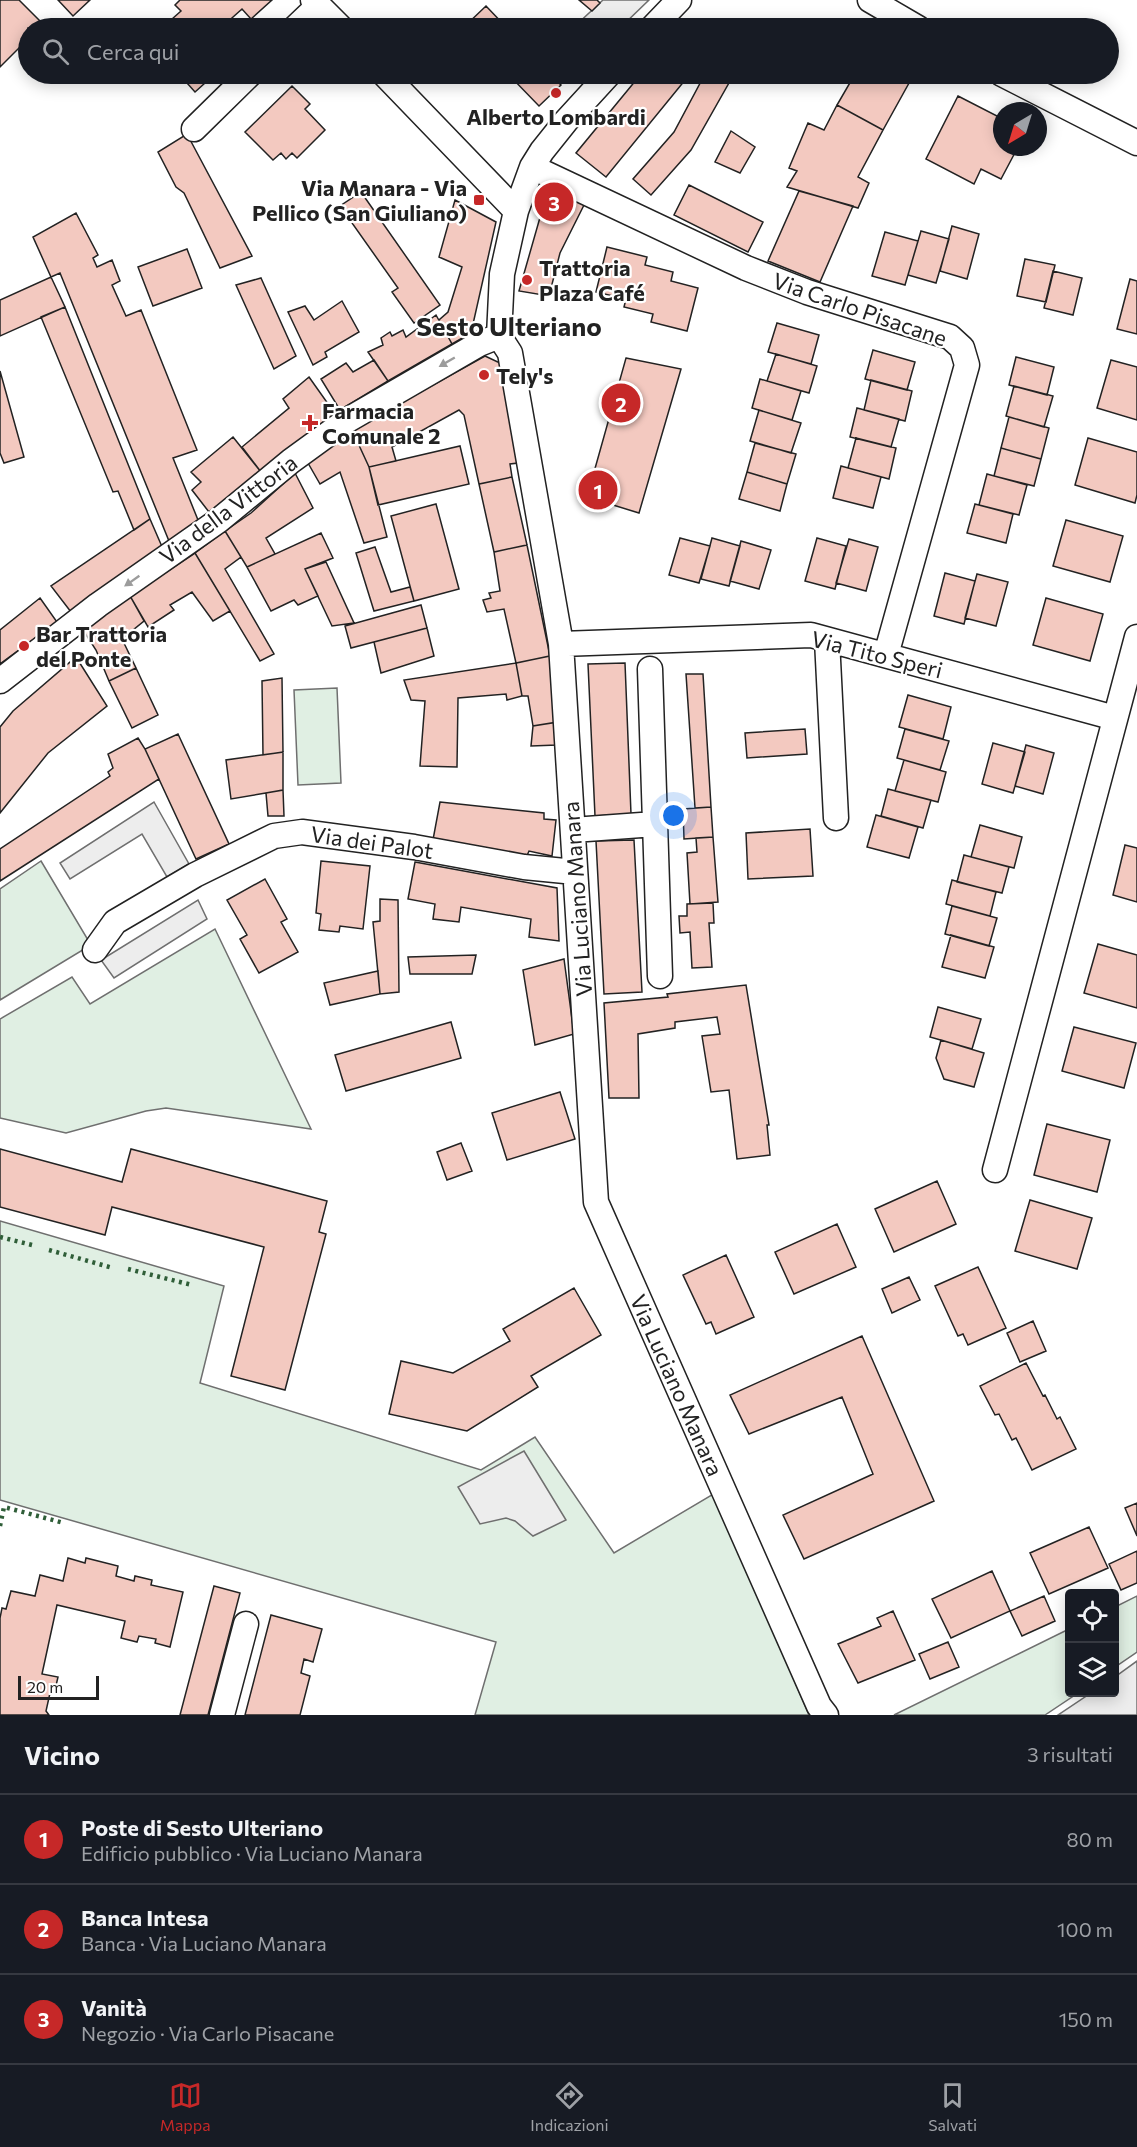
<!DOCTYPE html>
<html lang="it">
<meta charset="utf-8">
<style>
body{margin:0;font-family:Commissioner,sans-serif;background:#20242c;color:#f1f3f6}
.controls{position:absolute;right:18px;bottom:18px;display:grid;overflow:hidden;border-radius:6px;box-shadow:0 3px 15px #0003}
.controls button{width:54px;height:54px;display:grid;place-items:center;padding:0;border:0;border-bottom:2px solid #363941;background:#171b24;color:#f1f3f6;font:30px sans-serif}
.compass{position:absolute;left:993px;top:102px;width:54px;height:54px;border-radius:50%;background:#171b24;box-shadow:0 3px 15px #0003;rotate:218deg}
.scale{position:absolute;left:18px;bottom:15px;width:81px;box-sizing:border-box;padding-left:6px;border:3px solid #222;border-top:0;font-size:16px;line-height:21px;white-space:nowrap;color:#222;-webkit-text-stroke:4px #fff;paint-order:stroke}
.you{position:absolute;left:674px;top:816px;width:21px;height:21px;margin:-15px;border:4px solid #fff;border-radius:50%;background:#1a73e8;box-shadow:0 0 0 9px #1a73e833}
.badge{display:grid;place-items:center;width:39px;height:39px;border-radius:50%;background:#c62828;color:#fff;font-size:20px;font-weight:700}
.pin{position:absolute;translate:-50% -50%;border:3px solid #fff;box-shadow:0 2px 6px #0006}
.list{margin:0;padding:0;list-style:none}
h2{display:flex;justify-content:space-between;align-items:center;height:78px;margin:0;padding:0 24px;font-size:26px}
h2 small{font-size:20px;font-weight:400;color:#9ea1a6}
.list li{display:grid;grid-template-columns:39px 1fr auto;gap:18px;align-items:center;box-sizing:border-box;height:90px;padding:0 24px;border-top:2px solid #363941}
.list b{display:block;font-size:22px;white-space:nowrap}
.list p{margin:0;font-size:20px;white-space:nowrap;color:#9ea1a6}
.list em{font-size:20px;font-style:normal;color:#9ea1a6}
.icon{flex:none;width:33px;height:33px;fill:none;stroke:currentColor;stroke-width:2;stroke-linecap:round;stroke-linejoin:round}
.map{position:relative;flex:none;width:1137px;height:1715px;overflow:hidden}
.search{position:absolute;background:#171b24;box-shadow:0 3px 15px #0003;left:18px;right:18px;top:18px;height:66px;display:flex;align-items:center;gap:15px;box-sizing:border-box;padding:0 21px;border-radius:33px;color:#9ea1a6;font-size:22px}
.sheet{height:348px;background:#171b24}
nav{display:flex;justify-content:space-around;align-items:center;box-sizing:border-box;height:84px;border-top:2px solid #363941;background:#171b24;font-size:16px;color:#9ea1a6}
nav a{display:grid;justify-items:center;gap:3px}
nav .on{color:#c62828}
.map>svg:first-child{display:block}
.green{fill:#e0efe3;stroke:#6f6f6f;stroke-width:1.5}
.parking{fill:#ededed;stroke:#6f6f6f;stroke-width:1.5}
.building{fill:#f3c9c0;stroke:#222;stroke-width:1.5}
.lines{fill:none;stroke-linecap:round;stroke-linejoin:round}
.minor-casing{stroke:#222;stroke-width:27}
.minor{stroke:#fff;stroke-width:24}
.hedge{stroke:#2f5e38;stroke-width:4.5;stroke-dasharray:3 4.5;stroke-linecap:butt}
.oneway{fill:#9c9c9c}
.poi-dot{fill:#c62828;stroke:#fff;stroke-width:2}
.labels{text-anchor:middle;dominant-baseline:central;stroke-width:4.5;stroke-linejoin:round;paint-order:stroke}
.poi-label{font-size:22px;font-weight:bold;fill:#222;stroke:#fff;text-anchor:start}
.street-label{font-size:22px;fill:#222;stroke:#fff}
.quarter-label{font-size:26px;font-weight:bold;fill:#222;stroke:#fff}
</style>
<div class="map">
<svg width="1137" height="1715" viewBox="0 0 1137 1715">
<rect width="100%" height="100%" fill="#fff"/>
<path class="green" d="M337,688L341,783L298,785L294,690Z
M41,861L91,945L0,1000V889Z
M215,929L311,1129L166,1108L146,1111L66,1133L0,1118V1019L72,977L90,1004Z
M0,1221L224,1286L200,1383L481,1470L535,1437L614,1553L715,1493L809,1715H475L496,1642L0,1500Z
M1137,1596V1652L1115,1667V1607Z
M1069,1629L1070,1692L1078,1693L1045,1715H894Z"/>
<path class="parking" d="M603,0H649L620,28H573Z
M154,802L189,864L167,877L142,834L70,879L60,863Z
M198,900L207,919L114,978L101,960Z
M524,1451L566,1520L533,1536L515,1521L506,1518L480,1524L458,1487Z
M1137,1661V1715H1058L1091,1693L1114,1692L1115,1677Z"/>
<path class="building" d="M0,0H19L43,24L39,28H28V39L0,67Z
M58,0H90L73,16Z
M180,0H272L251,19L242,9L223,26L225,28H165L163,27L181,11L175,5Z
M579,0H597L600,3L592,11Z
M486,6L507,28H466L464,27Z
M179,74H215L195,92Z
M508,74H550L561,85L539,106Z
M641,74H690L606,177L576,153Z
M705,74H734L691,150L651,195L633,179L674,132Z
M855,74H914L883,130L837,105Z
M292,86L310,104L305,109L325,130L297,158L292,153L286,159L281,153L273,160L245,132Z
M958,96L999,117L995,123L1002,126V147H1018L1001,179L981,169L974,184L926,159Z
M837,105L883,130L858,177L869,183L858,208L787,187L797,171L789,168L808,123L824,130Z
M731,131L755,147L740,173L715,162Z
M187,134L252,256L220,268L184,193L176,187L158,152Z
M689,185L763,222L748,252L674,215Z
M799,191L853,206L820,282L768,261Z
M361,192L440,305L414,323L392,292L398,288L340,206Z
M547,193L585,203L560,253L549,296L519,291Z
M455,200L496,222L471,333L452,344L439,320L448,312L462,267L439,257Z
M76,213L98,255L93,258L97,267L112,260L120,281L112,285L126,316L141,310L197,450L173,458L198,520L169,541L60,273L51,277L33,237Z
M952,226L979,234L967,279L940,271Z
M921,231L949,239L936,283L908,275Z
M885,232L918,241L905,285L872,276Z
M607,247L647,257L645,265L673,272L671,281L698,288L687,331L651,322L653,314L624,307L626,299L596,292Z
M187,249L202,288L153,306L138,267Z
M1025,259L1055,265L1046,302L1017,296Z
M1053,271L1082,278L1073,315L1044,308Z
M51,277L65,307L0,336V300Z
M261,278L296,356L274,369L236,285Z
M1130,279L1137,281V334L1117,329Z
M342,301L359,332L325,352L327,357L313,365L288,312L305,306L314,320Z
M65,307L150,519L134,530L118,491L113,492L41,317Z
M436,315L452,344L388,381L368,352L383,345L381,338L390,332L392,336L403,330L406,337Z
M777,323L819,335L811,364L768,352Z
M873,350L915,362L907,390L865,379Z
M776,354L817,366L809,393L767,381Z
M485,356L500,363L518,463L510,464L512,477L479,484L464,415L459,410L392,447L396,461L369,467L352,430Z
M1016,357L1054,367L1047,395L1009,385Z
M626,358L681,369L639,513L587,497Z
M374,360L388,381L340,410L321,379L346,363L353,372Z
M1111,360L1137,367V420L1097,408Z
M0,371L24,457L4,463L0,453Z
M309,377L336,415L261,472L242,447L289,408L283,399Z
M760,379L801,391L792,420L752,408Z
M871,380L912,391L905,421L864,410Z
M1014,386L1053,396L1044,427L1006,416Z
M857,408L899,419L891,447L850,437Z
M759,410L801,423L791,453L750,441Z
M1009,417L1049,428L1041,459L1001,448Z
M352,430L369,467L387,537L364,543L340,472L320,484L308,463Z
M233,437L261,472L209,512L192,490L201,482L191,472Z
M856,438L896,448L889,479L848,468Z
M1088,438L1137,452V495L1135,503L1075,485Z
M755,443L796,454L787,484L747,472Z
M460,446L469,484L378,505L369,467Z
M1001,448L1041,459L1034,486L994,476Z
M841,466L881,477L873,508L833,498Z
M747,472L787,484L780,511L739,499Z
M295,473L313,508L266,538L275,554L247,567L225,531L251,513Z
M987,474L1027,485L1019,515L979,505Z
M512,477L527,545L494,552L479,484Z
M436,504L459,589L414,601L391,516Z
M975,504L1013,514L1006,543L967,533Z
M150,519L163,549L71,612L51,586Z
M1066,520L1123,536L1110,582L1053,566Z
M225,531L241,557L225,569L274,654L260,661L195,553Z
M321,533L333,558L305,569L318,596L298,605L294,600L271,611L247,567Z
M680,538L710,546L699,583L669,575Z
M712,538L740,546L729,586L701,579Z
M817,538L846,546L835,589L805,581Z
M849,539L878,547L866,591L836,583Z
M741,541L771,550L759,589L730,581Z
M527,545L550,656L516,663L504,609L487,612L483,600L491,598L489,593L500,591L494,552Z
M375,547L391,592L410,587L414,601L374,611L356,553Z
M195,553L230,611L213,621L192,592L170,605L174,610L148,627L130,596Z
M326,562L354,623L332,626L305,569Z
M945,573L975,581L964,624L934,616Z
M977,574L1008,582L996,626L965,618Z
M130,596L144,621L122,639L136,668L109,681L96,650L81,627Z
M40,598L57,622L0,664V630Z
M1046,598L1103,614L1090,661L1033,645Z
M421,605L427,628L351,648L345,626Z
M427,628L434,656L381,673L374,642Z
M550,656L558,722L533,726L528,696H522L516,663Z
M76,657L107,706L48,753L0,813V727L13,711Z
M516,663L522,696L507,700L506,694L458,698L457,767L420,766L425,701L411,700L404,680Z
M625,663L631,814L595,816L588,664Z
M136,668L158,715L132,728L109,681Z
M686,674H703L711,807L695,808Z
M282,678L283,752L263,755L262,681Z
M908,695L951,707L943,739L899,727Z
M558,722L557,745L531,746L533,726Z
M805,729L807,754L747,758L745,733Z
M905,729L949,741L940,770L897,758Z
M178,734L229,844L196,859L145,749Z
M138,738L145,749L159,779L0,881V849L110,776L108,772L113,768L108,754Z
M993,743L1025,752L1013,793L982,784Z
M1026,745L1054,753L1043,794L1015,786Z
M283,752V790L231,799L226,760Z
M904,760L946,772L938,802L895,791Z
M888,789L931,800L923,828L881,816Z
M283,790L284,816H268L266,793Z
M440,802L544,813V819L556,820L552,856L529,851L526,858L432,845Z
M711,807L713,837L684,839L683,809Z
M876,815L918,827L909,858L867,847Z
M980,825L1022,837L1014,868L971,857Z
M810,829L813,876L748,879L746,833Z
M713,837L718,902L690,904L687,853L697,852L696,838Z
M634,840L642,992L604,994L596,841Z
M1125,845L1137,848V902L1113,895Z
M964,855L1009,867L1002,893L957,882Z
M321,861L370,866L363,929L340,926L339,932L319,930L321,914L316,913Z
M415,862L557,888L559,941L529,937L531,919L461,907L459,922L433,919L435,904L408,899Z
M265,879L287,919L281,922L298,952L259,973L240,939L247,935L227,900Z
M952,880L996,892L990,916L946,904Z
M380,899L398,900L399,992L380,994L373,922L380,921Z
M713,903L714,923H709L712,967L692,968L690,932L680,933L679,916H687V904Z
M952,906L997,918L989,946L945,934Z
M951,935L994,947L985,978L942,967Z
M1098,944L1137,955V1008L1084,993Z
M476,955L472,974H410L408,957Z
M564,959L574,1034L535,1045L523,970Z
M378,971L380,994L330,1005L324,983Z
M746,985L769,1125H767L770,1155L737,1159L729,1090L711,1092L702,1036L720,1034L717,1017L675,1022V1028L638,1034L639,1098H609L604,1003L668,997L667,994Z
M938,1007L981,1019L972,1049L930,1037Z
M451,1022L461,1058L346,1091L335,1055Z
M1074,1027L1136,1043L1124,1088L1062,1071Z
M941,1040L984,1053L974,1087L944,1079L936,1058Z
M560,1092L575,1139L507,1160L492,1113Z
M1047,1124L1110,1140L1097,1192L1034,1175Z
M461,1143L472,1171L447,1180L437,1152Z
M0,1149L122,1182L131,1149L327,1201L319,1232L326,1234L285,1390L231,1376L264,1247L112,1207L105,1235L0,1207Z
M937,1181L956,1224L894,1252L875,1209Z
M1030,1200L1092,1218L1077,1269L1015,1251Z
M837,1224L856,1267L794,1294L775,1252Z
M726,1255L754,1317L716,1334L711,1322L706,1324L683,1275Z
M978,1267L1006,1328L968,1345L963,1334L958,1336L935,1286Z
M909,1277L920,1300L892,1313L882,1289Z
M574,1288L601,1335L531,1376L538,1387L467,1431L389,1414L401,1361L453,1373L510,1341L503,1329Z
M1033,1321L1046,1351L1020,1362L1007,1333Z
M862,1336L934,1501L804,1559L783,1515L873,1474L842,1397L749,1434L730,1395Z
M1026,1363L1043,1396L1045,1395L1057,1419L1060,1417L1076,1449L1032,1470L1016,1438L1012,1440L999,1414L995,1415L980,1386Z
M1137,1503V1536L1125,1508Z
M1089,1527L1108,1568L1049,1594L1030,1553Z
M1137,1551V1583L1121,1590L1109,1564Z
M68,1558L85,1563L86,1558L118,1566L116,1576L134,1581L135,1576L152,1580L151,1585L183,1592L170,1647L155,1643L156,1639L139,1636L137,1642L121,1638L125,1621L57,1605L42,1674L58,1677L54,1694L50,1693L46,1711L49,1715H0V1618L2,1608L6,1609L11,1591L35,1596L40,1575L63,1581Z
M992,1571L1010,1611L951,1638L932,1599Z
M214,1586L240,1593L208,1715H180Z
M1044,1596L1055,1621L1022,1636L1010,1611Z
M893,1611L915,1660L858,1683L838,1644L881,1626L877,1618Z
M271,1615L322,1629L313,1662L304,1659L301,1673L310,1676L300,1715H245Z
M948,1642L959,1667L930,1679L919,1654Z"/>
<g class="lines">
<g class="minor-casing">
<path id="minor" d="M313,0L341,28
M870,0L918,28
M295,28L318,6
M652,28L679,0
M384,74L516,211
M609,74L566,121L542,151L532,167L516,211L502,274L499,336L510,353L561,644L596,1202L819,1706L826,1715
M1002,74L1137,143
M194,129L250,74
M532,167L746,268L807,292L950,337L962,348L967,365L886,655
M827,640L836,818
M561,644L811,635L1115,718
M650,669L660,976
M0,681L98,605L218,521L291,461L346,421L479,344L499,336
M573,830L655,824
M95,950L115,922L195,875L274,836L302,832L414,847L524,867L575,872
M995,1170L1137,637
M222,1715L246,1624"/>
</g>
<use href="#minor" class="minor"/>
<path class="hedge" d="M0,1237L32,1245
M49,1250L113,1268
M128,1269L192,1285
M0,1526L4,1507L64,1523"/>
</g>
<defs><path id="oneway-solid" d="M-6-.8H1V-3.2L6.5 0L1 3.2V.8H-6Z" transform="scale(1.5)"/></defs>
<g class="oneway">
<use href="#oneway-solid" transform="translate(447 362) rotate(150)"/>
<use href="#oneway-solid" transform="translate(132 581) rotate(145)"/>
</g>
<g class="poi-dot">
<circle cx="556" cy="93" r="6"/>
<rect x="473" y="194" width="12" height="12" rx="3"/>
<circle cx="527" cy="280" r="6"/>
<circle cx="484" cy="375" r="6"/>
<path d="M307 414h6v6h6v6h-6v6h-6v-6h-6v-6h6z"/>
<circle cx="24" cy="646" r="6"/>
</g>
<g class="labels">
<g class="poi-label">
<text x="556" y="116" text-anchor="middle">Alberto Lombardi</text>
<text x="467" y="187" text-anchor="end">Via Manara - Via<tspan x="467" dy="25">Pellico (San Giuliano)</tspan></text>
<text x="539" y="267">Trattoria<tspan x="539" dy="25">Plaza Café</tspan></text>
<text x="496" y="375">Tely's</text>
<text x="322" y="410">Farmacia<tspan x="322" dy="25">Comunale 2</tspan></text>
<text x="36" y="633">Bar Trattoria<tspan x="36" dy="25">del Ponte</tspan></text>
</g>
<g class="street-label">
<text transform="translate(860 309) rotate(19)">Via Carlo Pisacane</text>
<text transform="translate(228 509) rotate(-37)">Via della Vittoria</text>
<text transform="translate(877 654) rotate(14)">Via Tito Speri</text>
<text transform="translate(372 842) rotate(8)">Via dei Palot</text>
<text transform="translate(577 899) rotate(-94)">Via Luciano Manara</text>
<text transform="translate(677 1385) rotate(66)">Via Luciano Manara</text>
</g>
<g class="quarter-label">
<text x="509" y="325">Sesto Ulteriano</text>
</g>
</g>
</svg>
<div class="controls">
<button><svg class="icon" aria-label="locate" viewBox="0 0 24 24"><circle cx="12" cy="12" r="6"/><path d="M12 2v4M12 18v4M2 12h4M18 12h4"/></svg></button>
<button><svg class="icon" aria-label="layers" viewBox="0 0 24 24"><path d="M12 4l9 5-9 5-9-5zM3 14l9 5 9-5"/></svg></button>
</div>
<svg class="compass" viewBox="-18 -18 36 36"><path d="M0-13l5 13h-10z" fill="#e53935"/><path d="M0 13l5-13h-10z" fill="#9ea1a6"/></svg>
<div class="scale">20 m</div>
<div class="you"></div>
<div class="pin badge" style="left:598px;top:490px">1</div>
<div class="pin badge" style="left:621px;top:403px">2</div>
<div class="pin badge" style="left:554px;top:202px">3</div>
<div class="search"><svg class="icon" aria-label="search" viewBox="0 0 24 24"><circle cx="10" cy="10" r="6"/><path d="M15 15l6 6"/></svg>Cerca qui</div>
</div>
<section class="sheet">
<h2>Vicino<small>3 risultati</small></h2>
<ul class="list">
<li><span class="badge">1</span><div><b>Poste di Sesto Ulteriano</b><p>Edificio pubblico · Via Luciano Manara</p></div><em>80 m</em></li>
<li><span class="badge">2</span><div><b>Banca Intesa</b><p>Banca · Via Luciano Manara</p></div><em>100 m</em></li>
<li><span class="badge">3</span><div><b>Vanità</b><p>Negozio · Via Carlo Pisacane</p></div><em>150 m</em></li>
</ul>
</section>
<nav>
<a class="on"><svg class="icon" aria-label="map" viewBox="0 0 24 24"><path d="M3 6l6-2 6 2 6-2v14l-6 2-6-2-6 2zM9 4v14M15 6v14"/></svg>Mappa</a>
<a><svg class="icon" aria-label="directions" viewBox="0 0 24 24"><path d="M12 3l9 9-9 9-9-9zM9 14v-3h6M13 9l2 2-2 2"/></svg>Indicazioni</a>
<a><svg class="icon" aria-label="saved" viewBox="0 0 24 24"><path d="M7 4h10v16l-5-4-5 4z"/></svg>Salvati</a>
</nav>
